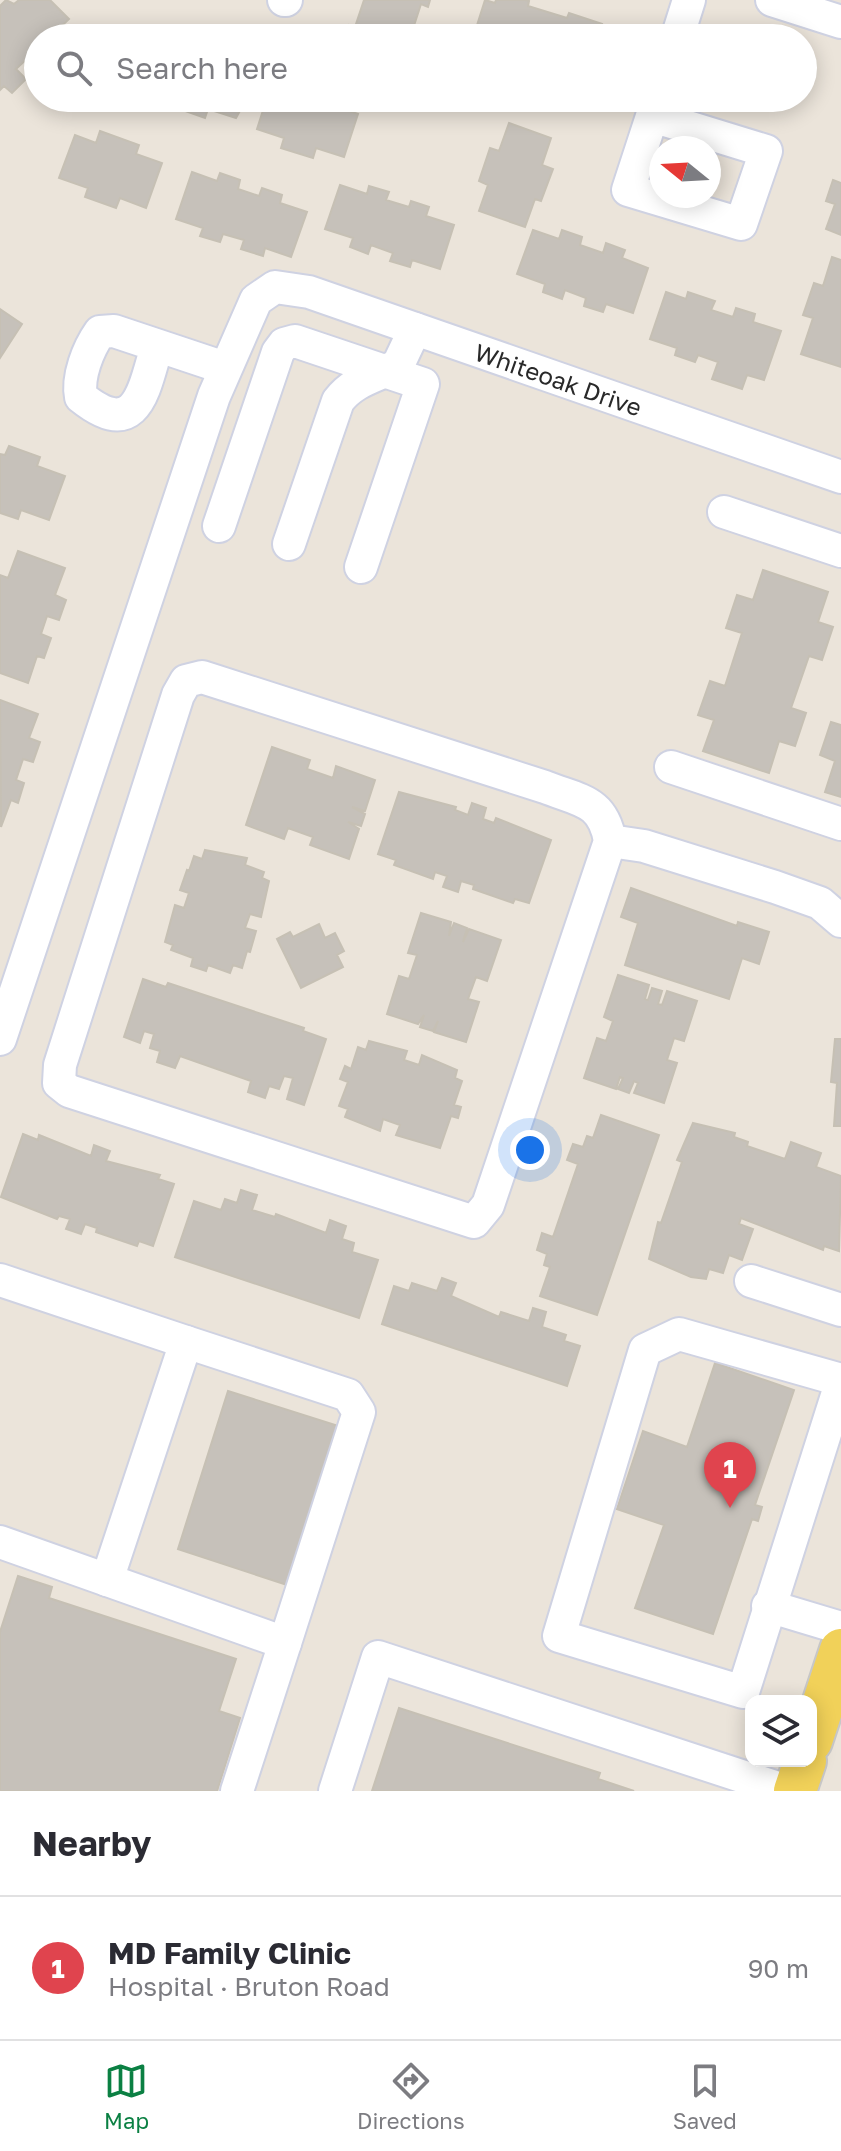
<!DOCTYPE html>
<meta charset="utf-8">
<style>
body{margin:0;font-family:"Golos Text",sans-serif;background:#f2f2f3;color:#2b2b33}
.controls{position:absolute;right:24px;bottom:24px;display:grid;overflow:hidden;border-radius:16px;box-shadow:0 4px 20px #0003}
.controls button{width:72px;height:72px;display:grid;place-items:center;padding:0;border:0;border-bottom:2px solid #e1e1e2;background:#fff;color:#2b2b33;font:40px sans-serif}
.compass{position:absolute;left:649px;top:136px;width:72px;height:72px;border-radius:50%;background:#fff;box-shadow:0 4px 20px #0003;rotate:288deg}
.you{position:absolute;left:530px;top:1150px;width:28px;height:28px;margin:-20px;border:6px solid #fff;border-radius:50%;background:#1a73e8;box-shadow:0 0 0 12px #1a73e833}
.badge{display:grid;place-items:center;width:52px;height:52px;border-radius:50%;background:#0b8043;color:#fff;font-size:26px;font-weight:700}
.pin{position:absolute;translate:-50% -66px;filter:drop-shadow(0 2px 4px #0008)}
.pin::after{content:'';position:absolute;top:42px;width:28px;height:24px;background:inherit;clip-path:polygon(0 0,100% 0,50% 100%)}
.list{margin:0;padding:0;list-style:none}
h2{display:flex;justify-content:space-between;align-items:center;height:104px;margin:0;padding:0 32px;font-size:34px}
h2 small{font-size:26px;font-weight:400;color:#7c7c81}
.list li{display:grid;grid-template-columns:52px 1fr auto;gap:24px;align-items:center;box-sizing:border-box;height:144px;padding:0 32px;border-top:2px solid #e1e1e2}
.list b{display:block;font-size:30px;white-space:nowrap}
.list p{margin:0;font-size:26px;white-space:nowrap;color:#7c7c81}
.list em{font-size:26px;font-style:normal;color:#7c7c81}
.icon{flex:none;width:44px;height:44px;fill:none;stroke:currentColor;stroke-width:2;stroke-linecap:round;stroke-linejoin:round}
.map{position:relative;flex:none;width:841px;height:1791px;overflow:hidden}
.search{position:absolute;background:#fff;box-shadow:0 4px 20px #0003;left:24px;right:24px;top:24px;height:88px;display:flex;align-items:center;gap:20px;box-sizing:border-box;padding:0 28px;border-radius:44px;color:#7c7c81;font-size:30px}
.sheet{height:248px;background:#fff}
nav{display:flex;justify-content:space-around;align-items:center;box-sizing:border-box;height:112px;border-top:2px solid #e1e1e2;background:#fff;font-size:22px;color:#7c7c81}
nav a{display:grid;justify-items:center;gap:4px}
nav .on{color:#0b8043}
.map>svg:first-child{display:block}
.building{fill:#c6c1ba;stroke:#c6c0b4;stroke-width:2}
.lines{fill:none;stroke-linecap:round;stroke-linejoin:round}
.minor-casing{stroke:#cfd2e2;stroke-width:36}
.major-casing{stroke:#c7c7c7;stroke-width:46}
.minor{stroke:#fff;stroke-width:32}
.major{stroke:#f1d159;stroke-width:42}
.labels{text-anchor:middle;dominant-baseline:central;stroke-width:6;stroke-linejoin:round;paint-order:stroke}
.street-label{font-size:24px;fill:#292929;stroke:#fff}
</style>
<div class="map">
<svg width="841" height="1791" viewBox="0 0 841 1791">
<rect width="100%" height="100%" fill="#ebe4da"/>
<path class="building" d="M6,0L14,4L19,0H50L69,19L49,38H38V60L32,54L16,69L26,79L12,93L4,86L0,90V6Z
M364,0H430L428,7L421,4L410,38H345L349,25L355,27Z
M485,0L495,3L496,0H525L529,1L528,6L567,18L569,13L602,24L598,36L604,38H473Z
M146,98H166L164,104Z
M175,98H247L236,118L208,109L205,118L185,111L188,103Z
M267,98H333L330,105L358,114L344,157L316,148L313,158L281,148L284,138L257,129Z
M509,123L551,138L542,165L553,169L541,201L535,199L525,227L479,211L488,185L479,181L490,148L499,151Z
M100,131L139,145L136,154L162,163L146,208L120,198L116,208L85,197L88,188L59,178L75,135L96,143Z
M192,172L217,181L220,173L240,180L238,189L259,196L262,188L282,195L280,203L307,212L291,257L265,248L263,256L241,249L244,240L223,234L220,242L200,236L203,228L176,219Z
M833,180L841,183V235L826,229L835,204L826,201Z
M340,185L367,194L369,186L389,192L386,200L409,207L411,201L429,207L426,216L454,225L440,269L412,260L410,267L390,261L393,253L371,245L368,254L350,247L353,238L325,229Z
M533,230L559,239L562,230L582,237L580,245L603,253L606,243L625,250L622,258L648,268L633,313L606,304L603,312L584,306L586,298L565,290L562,299L543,292L545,284L517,274Z
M832,257L841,260V367L801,354L813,318L803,315L814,283L823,286Z
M666,292L686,299L688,292L715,301L711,310L733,317L736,308L755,314L753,322L781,331L764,380L747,375L742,389L712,379L718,362L698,355L695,362L675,355L677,348L650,339Z
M0,309L22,324L0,358Z
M9,446L40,457L37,466L65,476L49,520L21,510L18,519L0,513V454L5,455Z
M18,551L65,568L55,595L66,600L59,620L47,616L41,634L51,638L44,658L37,656L28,683L0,673V575L8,578Z
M763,570L828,592L818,622L833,627L822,660L809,656L791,708L806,713L795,746L779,741L769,773L703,751L714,720L698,715L710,681L725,686L742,633L726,628L737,595L753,600Z
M0,700L38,714L29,738L40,742L33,762L23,759L16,780L24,783L18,803L11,800L1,827Z
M831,722L841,725V797L825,792L835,761L820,755Z
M272,747L310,760L307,769L333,778L336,766L375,780L365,811L352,807L365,814L361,826L348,822L359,829L349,859L310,845L313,837L288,828L284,839L246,825Z
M399,792L456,807L455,810L468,815L472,803L486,808L483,819L494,823L496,818L551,840L529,903L515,899L513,903L473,889L474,885L461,881L458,892L443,887L447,876L435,872L433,879L394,865L396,860L378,854Z
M205,850L247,858L245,865L264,872L262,878L269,881L261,917L250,914L245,928L256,931L250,952L247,951L242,968L233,965L230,973L208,965L206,971L191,966L193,958L171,950L173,945L165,942L175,905L184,908L189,893L180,890L187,870L189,871L194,856L202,859Z
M631,888L737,926L738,922L769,932L759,964L742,958L729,999L625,965L638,923L621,917Z
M421,913L451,922L449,936L454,923L467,928L463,942L469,929L501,940L487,981L476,977L468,999L479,1002L466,1042L434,1032L438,1021L433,1031L420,1027L424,1015L418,1024L387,1014L399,976L409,979L417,955L408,953Z
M319,924L325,938L335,933L344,951L337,955L343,967L301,988L277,939L290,932L293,937Z
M618,975L649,985L645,999L648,1000L652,988L662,991L658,1004L662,1005L667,991L697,1001L684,1041L674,1038L667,1060L677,1063L664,1103L634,1093L638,1083L634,1081L629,1093L618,1089L623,1078L620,1077L616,1089L584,1078L597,1038L606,1041L613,1021L604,1017Z
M143,979L166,987L168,983L304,1028L303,1031L326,1039L304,1105L287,1099L293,1078L284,1076L279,1089L269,1086L265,1098L248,1092L251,1081L180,1056L175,1068L157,1062L160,1051L150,1048L154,1034L144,1031L140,1043L124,1037Z
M835,1039H841V1126H834L837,1083L831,1082Z
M369,1041L407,1051L404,1060L419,1065L422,1055L457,1070L455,1078L462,1081L454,1105L461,1107L458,1118L451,1116L440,1148L396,1135L400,1125L383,1119L380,1131L345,1117L348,1109L339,1106L348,1082L340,1079L345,1066L351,1069L358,1047L366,1050Z
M601,1115L659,1135L597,1315L540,1296L550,1267L544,1265L547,1254L537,1250L542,1233L553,1237L578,1164L567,1160L573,1144L583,1147L587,1136L593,1138Z
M693,1123L735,1133L734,1137L748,1142L747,1146L785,1159L791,1142L821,1153L816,1167L841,1176L839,1251L824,1246L823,1250L741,1218L739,1224L753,1229L742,1260L729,1255L723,1273L709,1269L706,1279L691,1277L649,1259L658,1222L661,1223L682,1162L677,1160Z
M23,1134L38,1140L39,1135L91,1156L94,1145L110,1151L106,1161L160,1175L158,1179L174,1184L153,1246L139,1241L137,1246L96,1232L97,1228L85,1224L81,1234L66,1229L70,1219L59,1216L57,1219L1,1197Z
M241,1190L257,1195L252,1210L275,1217L276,1214L326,1233L330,1220L346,1226L342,1239L354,1243L352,1252L378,1260L359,1318L175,1257L194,1201L221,1210L225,1199L237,1203Z
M442,1278L456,1283L451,1296L499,1317L501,1312L529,1321L533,1308L546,1312L542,1327L566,1335L564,1341L580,1346L567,1386L382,1324L394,1286L409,1291L412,1283L437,1291Z
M715,1363L794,1390L755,1505L762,1507L758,1521L752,1519L713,1634L635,1608L664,1525L617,1509L643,1431L687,1447Z
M228,1391L338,1426L287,1585L178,1549Z
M18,1576L52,1587L49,1598L236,1659L219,1711L240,1718L217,1791H0V1632Z
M399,1708L600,1773L598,1779L634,1791H372Z"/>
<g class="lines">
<g class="minor-casing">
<g id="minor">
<path d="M284,0H286"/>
<path d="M772,0L841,22"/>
<path d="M677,38L689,0"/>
<path d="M652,116L766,151L741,224L628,190L658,98"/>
<path d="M157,346C144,388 138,443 81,397C77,377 88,349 100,332L114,331L225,368"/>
<path d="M724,512L841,551"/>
<path d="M219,526L278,352L284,344L295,341L423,384L361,567"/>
<path d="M289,544L338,401C354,380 375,377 398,365L415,329"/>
<path d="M202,677L545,787C580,801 603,800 610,841L488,1205L474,1222L69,1091L59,1083L60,1065L178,695L186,681Z"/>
<path d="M671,767L841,824"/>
<path d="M610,841L644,846L775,887L820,903L841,921"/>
<path id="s1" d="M0,1039L214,396L256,300L275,287L309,292L841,477"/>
<path d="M0,1280L186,1342"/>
<path d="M751,1281L841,1310"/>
<path d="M841,1380L679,1334L645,1350L559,1636L743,1692L841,1383"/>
<path d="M0,1542L285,1643L237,1791"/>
<path d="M107,1580L186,1342L348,1395L359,1412L285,1643"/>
<path d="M768,1606L841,1628"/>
<path d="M335,1791L378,1657L787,1791"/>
</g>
</g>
<g class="major-casing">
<path id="major" d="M811,1741L841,1650
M795,1791L805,1761"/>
</g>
<use href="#minor" class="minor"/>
<use href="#major" class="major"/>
</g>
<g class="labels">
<g class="street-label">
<text stroke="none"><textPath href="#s1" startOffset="1104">Whiteoak Drive</textPath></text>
</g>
</g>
</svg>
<div class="controls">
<button><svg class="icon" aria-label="layers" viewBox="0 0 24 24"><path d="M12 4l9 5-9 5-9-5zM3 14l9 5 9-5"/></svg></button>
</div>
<svg class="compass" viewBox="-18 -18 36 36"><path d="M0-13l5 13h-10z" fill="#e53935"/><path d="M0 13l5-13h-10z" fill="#7c7c81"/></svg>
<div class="you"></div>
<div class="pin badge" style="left:730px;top:1508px;background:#e0444e">1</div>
<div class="search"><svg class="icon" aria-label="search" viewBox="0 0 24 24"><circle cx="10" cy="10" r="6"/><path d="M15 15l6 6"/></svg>Search here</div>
</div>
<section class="sheet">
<h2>Nearby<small></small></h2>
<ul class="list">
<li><span class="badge" style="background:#e0444e">1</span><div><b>MD Family Clinic</b><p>Hospital · Bruton Road</p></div><em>90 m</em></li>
</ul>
</section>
<nav>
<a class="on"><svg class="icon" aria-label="map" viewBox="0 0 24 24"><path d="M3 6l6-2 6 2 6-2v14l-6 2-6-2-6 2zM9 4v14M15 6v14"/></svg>Map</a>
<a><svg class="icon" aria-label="directions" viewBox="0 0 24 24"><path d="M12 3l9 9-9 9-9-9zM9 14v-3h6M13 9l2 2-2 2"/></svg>Directions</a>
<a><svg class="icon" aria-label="saved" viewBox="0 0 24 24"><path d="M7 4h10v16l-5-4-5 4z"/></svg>Saved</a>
</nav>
